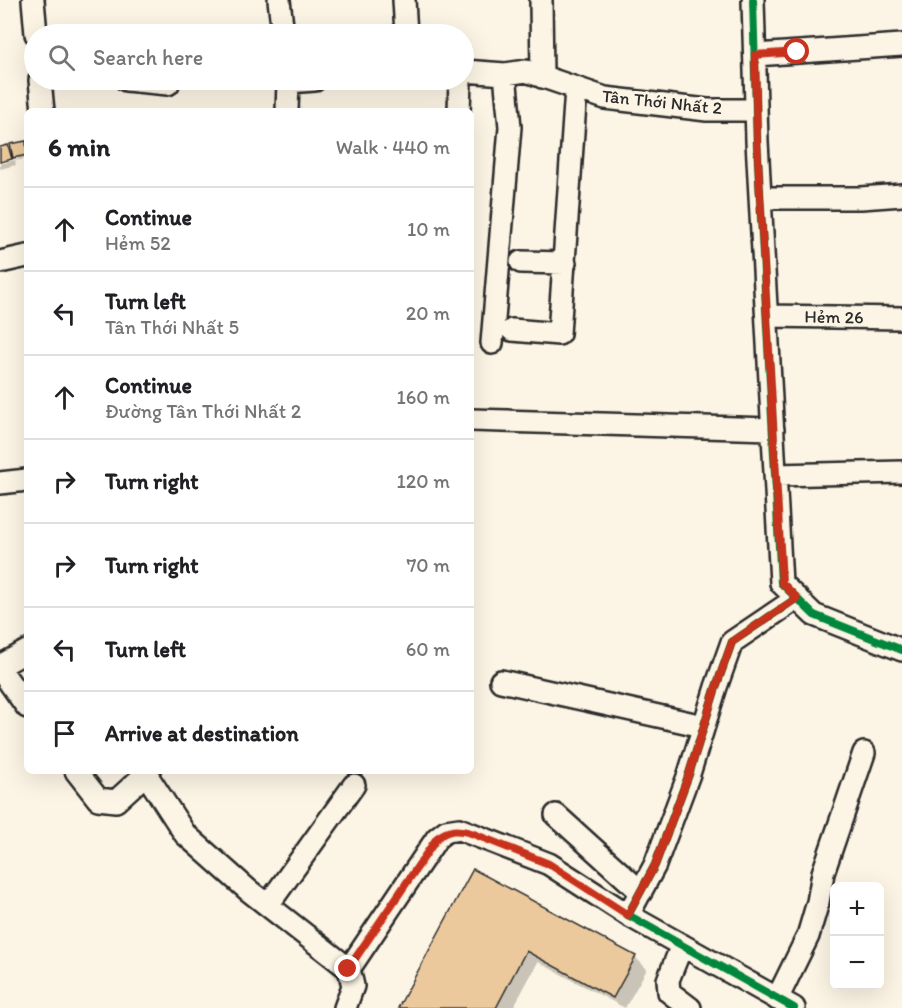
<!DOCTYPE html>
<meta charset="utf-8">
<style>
body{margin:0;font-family:Itim,sans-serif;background:#f6f6f6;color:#202124}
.controls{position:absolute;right:18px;bottom:18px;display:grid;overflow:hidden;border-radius:9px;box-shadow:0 6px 24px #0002}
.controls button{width:54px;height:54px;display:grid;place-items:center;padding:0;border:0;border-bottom:2px solid #e0e0e0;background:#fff;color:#202124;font:30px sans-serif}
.stop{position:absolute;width:18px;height:18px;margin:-14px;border:4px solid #c8321e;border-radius:50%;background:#fff}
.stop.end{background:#c8321e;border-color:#fff;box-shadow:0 2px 6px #0008}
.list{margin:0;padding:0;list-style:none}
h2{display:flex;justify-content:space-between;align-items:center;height:78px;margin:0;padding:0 24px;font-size:26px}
h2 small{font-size:20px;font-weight:400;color:#757577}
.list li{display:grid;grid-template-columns:39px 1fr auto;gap:18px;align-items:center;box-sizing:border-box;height:84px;padding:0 24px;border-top:2px solid #e0e0e0}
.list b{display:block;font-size:22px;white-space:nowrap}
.list p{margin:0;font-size:20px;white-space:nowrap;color:#757577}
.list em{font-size:20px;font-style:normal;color:#757577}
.icon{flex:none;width:33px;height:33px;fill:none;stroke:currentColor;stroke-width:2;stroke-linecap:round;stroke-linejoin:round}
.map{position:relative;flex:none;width:902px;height:1008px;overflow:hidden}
.search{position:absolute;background:#fff;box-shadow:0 6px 24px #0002;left:24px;top:24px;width:450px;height:66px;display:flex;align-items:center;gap:15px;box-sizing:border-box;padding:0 21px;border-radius:33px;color:#757577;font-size:22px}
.panel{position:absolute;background:#fff;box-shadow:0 6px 24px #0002;left:24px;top:108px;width:450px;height:666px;border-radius:9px}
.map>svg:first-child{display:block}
.shadow{fill:#0003}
.building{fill:#ecc99d;stroke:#2b2b2b;stroke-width:1.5}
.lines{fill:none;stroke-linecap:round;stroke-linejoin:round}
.minor-casing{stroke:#2b2b2b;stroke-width:26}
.minor{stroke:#fcf5e5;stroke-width:21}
.cycleway-casing{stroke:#fcf5e5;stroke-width:11}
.cycleway{stroke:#00873e;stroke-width:8}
.route{stroke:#c8321e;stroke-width:8}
.labels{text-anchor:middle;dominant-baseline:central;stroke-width:6;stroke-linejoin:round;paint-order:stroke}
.street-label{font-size:18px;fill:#2b2b2b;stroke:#fcf5e5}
</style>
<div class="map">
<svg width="902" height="1008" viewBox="0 0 902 1008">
<rect width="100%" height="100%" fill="#fcf5e5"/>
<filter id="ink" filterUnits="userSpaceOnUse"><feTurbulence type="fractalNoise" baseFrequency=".0167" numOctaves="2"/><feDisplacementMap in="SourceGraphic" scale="12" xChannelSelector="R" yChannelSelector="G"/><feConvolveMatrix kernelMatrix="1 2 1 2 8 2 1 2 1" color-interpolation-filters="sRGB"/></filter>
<g filter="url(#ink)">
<path class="shadow" d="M25,143L27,158L15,161L16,165L0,169V164L19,159L18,156L0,161V149L8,147L13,153Z
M474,871L635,957L647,969L625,1008L538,962L513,1008H400Z"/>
<path class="building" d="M26,141L27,155L13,158L10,144Z
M8,145L12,159L0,162V147Z
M473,869L636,956L613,998L526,951L496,1008H398Z"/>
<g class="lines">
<g class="minor-casing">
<path id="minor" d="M33,0L36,34
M279,0L283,34
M404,0L406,34
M541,0L542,77
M753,0L757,141L781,583L814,615L902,650
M755,55L902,45
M464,71L505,74L526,71L605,98L707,110H756
M40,80L43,111
M126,80L168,84
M287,80L288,82L315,80
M287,111L288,82
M459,111L460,80
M761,198H861L902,195
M0,262L27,256
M521,262L565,263
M767,316L902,318
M512,330L559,334L576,89
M492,343L510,127L505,74
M471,420L773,429
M776,475L902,472
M0,483L27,480
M0,666L27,651
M0,669L27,707
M501,681L703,726
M76,771L98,799L116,801L149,771
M146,774L185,834L248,890L349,969
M556,815L641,892
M268,905L354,785
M682,945L668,980L669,992L690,1008
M349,969L437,838L446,831L459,829L549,864L628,915
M777,999L808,936L818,902L823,873L864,753
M345,1008L353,986L349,969
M794,1008L628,915L655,865L689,774L716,687L732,642L797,598"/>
</g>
<use href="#minor" class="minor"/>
<g class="cycleway-casing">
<path id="cycleway" d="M753,0L757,141L781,583L814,615L902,650
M794,1008L628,915L655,865L689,774L716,687L732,642L797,598"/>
</g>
<use href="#cycleway" class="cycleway"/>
</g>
</g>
<g class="lines" filter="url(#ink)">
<path class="route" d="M348,969L437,838C449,829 457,829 471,833L549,864L628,915L655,865L689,774L716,687L732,642L797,598L782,583L757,141L755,55L797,52"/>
</g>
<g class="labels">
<g class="street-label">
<text transform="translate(662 102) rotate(6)">Tân Thới Nhất 2</text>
<text transform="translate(834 317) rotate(1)">Hẻm 26</text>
</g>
</g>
</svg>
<div class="controls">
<button>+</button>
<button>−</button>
</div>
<div class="stop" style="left:797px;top:52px"></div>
<div class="stop end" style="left:348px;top:969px"></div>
<div class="search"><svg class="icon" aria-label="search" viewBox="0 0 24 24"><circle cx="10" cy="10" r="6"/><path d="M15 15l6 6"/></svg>Search here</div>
<section class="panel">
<h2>6 min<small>Walk · 440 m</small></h2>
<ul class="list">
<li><svg class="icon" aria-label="ahead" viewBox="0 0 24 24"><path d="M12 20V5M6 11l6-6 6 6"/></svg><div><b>Continue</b><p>Hẻm 52</p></div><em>10 m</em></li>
<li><svg class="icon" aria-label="left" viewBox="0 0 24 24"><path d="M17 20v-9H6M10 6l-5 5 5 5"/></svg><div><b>Turn left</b><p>Tân Thới Nhất 5</p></div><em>20 m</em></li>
<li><svg class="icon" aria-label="ahead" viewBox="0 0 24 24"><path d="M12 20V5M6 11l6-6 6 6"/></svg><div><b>Continue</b><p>Đường Tân Thới Nhất 2</p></div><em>160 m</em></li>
<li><svg class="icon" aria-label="right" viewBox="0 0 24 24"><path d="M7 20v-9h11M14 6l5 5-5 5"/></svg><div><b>Turn right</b></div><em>120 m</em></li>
<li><svg class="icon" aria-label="right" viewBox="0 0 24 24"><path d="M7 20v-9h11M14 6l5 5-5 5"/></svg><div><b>Turn right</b></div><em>70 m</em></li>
<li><svg class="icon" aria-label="left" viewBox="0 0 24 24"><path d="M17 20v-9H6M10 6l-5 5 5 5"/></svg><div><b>Turn left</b></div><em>60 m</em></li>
<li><svg class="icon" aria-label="arrive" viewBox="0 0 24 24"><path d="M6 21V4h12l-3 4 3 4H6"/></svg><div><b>Arrive at destination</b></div></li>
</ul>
</section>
</div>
